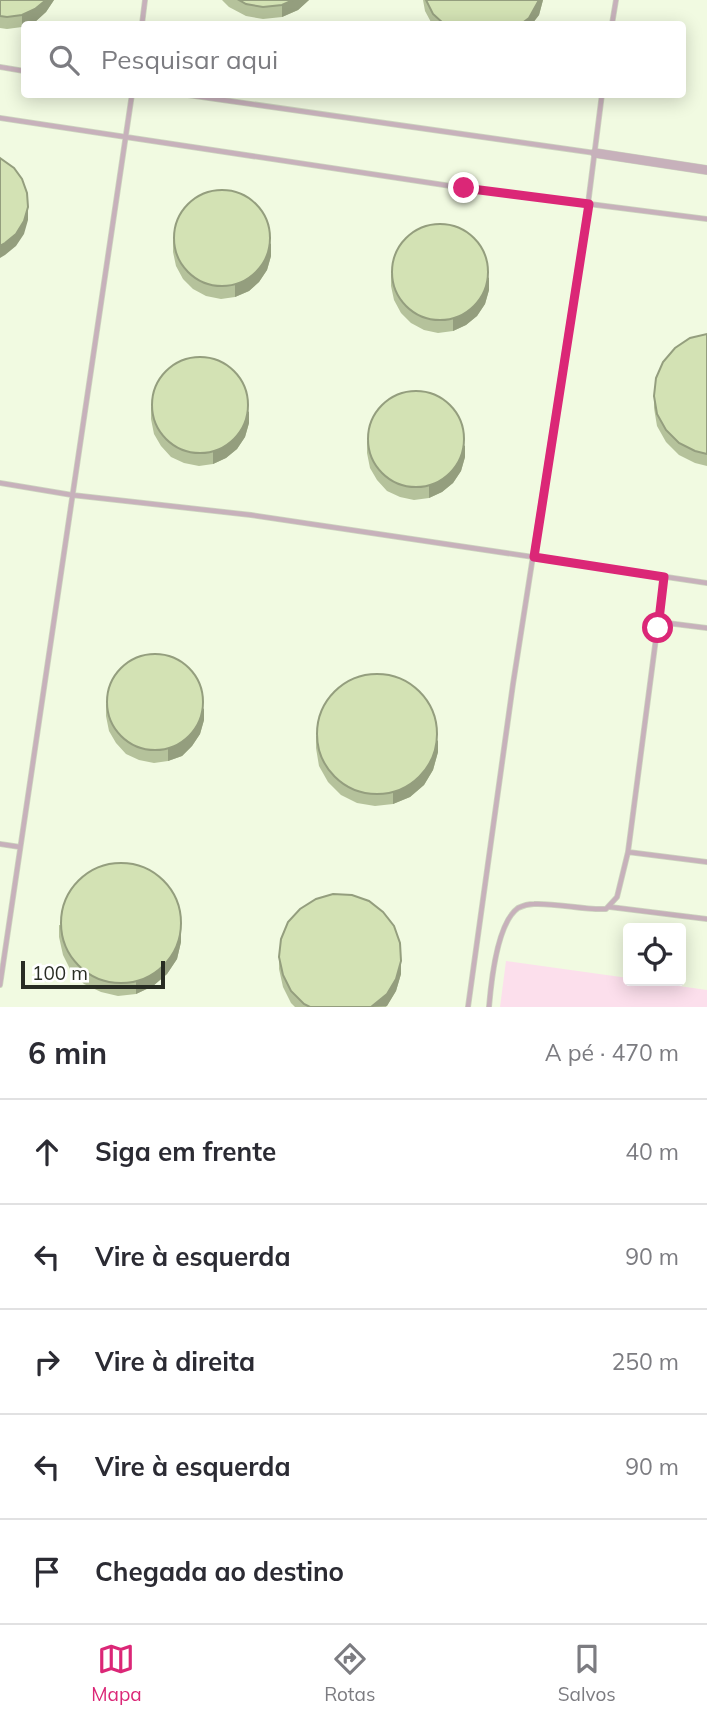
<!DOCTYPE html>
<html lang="pt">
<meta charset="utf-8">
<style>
body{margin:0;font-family:Mulish,sans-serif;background:#f2f2f3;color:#2b2b33}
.controls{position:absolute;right:21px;bottom:21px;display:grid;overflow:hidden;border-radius:7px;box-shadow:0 4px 18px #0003}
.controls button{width:63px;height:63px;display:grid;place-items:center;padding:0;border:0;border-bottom:2px solid #e1e1e2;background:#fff;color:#2b2b33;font:35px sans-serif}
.scale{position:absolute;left:21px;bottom:18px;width:144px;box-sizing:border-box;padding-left:7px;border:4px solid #282c23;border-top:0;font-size:19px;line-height:24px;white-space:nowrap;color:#282c23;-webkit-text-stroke:5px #fff;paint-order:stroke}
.stop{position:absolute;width:21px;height:21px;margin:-16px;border:5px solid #db2777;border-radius:50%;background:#fff}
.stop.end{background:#db2777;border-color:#fff;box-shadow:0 2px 7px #0008}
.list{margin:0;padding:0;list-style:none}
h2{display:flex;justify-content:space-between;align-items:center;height:91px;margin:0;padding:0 28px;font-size:30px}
h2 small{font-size:23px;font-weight:400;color:#7c7c81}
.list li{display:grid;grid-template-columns:46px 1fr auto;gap:21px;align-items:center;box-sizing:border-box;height:105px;padding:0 28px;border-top:2px solid #e1e1e2}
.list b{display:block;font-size:26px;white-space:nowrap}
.list em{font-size:23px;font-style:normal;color:#7c7c81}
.icon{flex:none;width:38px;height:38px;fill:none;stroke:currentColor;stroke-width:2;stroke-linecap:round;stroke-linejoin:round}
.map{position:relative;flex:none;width:707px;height:1007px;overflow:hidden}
.search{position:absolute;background:#fff;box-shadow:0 4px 18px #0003;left:21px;right:21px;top:21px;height:77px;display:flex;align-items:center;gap:18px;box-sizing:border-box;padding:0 24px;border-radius:7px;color:#7c7c81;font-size:26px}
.sheet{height:616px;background:#fff}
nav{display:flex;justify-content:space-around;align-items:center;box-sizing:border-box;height:98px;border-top:2px solid #e1e1e2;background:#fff;font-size:19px;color:#7c7c81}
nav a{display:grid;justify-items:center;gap:4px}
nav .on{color:#db2777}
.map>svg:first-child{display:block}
.green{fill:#fcdfec}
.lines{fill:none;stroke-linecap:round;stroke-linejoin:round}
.service-casing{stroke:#cdd5bf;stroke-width:6}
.minor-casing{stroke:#cdd5bf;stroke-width:10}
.service{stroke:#c7b1bb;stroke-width:4.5}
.minor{stroke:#c7b1bb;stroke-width:9}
.wall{fill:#b5c29b}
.shaded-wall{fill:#949e7e}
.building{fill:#d3e2b4;stroke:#949e7e;stroke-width:2}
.route{stroke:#db2777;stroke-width:9}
</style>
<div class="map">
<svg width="707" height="1007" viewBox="0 0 707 1007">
<rect width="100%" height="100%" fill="#f1fae1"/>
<path class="green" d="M506,961L628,978V981H644L707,990V1007H500Z"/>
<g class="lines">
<g class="service-casing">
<path id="service" d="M142,24L145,0
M612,24L616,0
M0,67L24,71
M181,94L595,153
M0,118L464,188L707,219
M0,483L72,495L251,515L707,583
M664,577L628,852L707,862
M659,622L707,628
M0,844L20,847
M610,907L707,919
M0,985L132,94
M468,1007L513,684L588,204L602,94
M489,1007C491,983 497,923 518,908C522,906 530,904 534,904C558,903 582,910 606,909L617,897L628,852"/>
</g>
<g class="minor-casing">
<path id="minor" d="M595,153L707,170"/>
</g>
<use href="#service" class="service"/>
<use href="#minor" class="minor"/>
</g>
<path class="wall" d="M0,0H54L46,12L35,22L28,24H24L22,27L7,29L0,28Z
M222,0H309L298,10L282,17L263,19L246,16L229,7Z
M423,0H543L539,15L532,24H432L425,11Z
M173,240L271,256L267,270L259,282L249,291L235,297L221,299L206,296L193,289L183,279L176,266L173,252Z
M391,274L489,290L485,304L477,316L466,325L453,331L438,333L424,330L411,323L401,313L394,300L391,286Z
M707,334V466L695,463L679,455L666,442L657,426L654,408V396Z
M151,407L249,423L245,437L237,449L226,458L213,464L199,466L184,463L171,457L161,446L154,434L151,419Z
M367,441L465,457L461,471L453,483L442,492L429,498L414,500L400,497L387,491L377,480L370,468L367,453Z
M106,704L204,720L200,734L192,746L182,756L168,761L154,763L139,760L126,754L116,743L109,731L106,716Z
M316,736L438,752L433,770L424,785L410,797L393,804L375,806L357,803L341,795L328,782L319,766L316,748Z
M59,925L181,942L177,959L167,974L153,986L136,994L118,996L101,992L84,984L71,971L63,955L59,937Z
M279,957L401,974L396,991L386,1007H295L291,1003L283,987L279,969Z"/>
<path class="shaded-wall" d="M46,0H54L46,12L35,22L28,24H24V26L22,27V15Z
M293,0H309L298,10L282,17V5Z
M539,0H543L539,15L532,24H521Z
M28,207V220L24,234L16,246L5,255L0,258V246Z
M271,243V256L267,270L259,282L249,291L235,297V285Z
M489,277V290L485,304L477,316L466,325L453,331V319Z
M249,411V423L245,437L237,449L226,458L213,464V452Z
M465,445V457L461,471L453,483L442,492L429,498V486Z
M204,708V720L200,734L192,746L182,756L168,761V749Z
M438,740V752L433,770L424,785L410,797L393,804V792Z
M181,929V942L177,959L167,974L153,986L136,994V981Z
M401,961V974L396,991L387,1006L371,1007Z"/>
<path class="building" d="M0,0H46L35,9L22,15L7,17L0,16Z
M239,0H293L282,5L263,7L246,4Z
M426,0H539L529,18L521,24H444L433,14Z
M0,158L14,168L22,179L27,193L28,207L24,221L16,234L5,243L0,246Z
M174 238a48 48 0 1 1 96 0a48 48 0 1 1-96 0Z
M392 272a48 48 0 1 1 96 0a48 48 0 1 1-96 0Z
M707,334V454L695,451L679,443L666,430L657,414L654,396L656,378L663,362L675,348L690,338Z
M152 405a48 48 0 1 1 96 0a48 48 0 1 1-96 0Z
M368 439a48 48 0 1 1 96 0a48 48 0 1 1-96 0Z
M107 702a48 48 0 1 1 96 0a48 48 0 1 1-96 0Z
M317 734a60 60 0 1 1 120 0a60 60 0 1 1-120 0Z
M61 923a60 60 0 1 1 120 0a60 60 0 1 1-120 0Z
M333,894L352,895L369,901L383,912L394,926L400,943L401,961L396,979L387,994L371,1007H310L304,1004L291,991L283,975L279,957L281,939L288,922L300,909L316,899Z"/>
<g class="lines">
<path class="route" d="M464,188L589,204L534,557L664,577L658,628"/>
</g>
</svg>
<div class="controls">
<button><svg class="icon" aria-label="locate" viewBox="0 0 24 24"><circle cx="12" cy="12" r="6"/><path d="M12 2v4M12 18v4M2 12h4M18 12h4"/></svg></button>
</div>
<div class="scale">100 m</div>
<div class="stop" style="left:658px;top:628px"></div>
<div class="stop end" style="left:464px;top:188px"></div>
<div class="search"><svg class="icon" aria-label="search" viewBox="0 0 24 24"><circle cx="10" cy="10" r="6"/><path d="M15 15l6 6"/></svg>Pesquisar aqui</div>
</div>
<section class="sheet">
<h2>6 min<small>A pé · 470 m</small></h2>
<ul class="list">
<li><svg class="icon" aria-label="ahead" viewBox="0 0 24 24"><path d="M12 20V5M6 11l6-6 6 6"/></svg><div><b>Siga em frente</b></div><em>40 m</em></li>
<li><svg class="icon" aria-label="left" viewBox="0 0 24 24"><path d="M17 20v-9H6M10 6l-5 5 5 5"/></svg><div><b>Vire à esquerda</b></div><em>90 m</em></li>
<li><svg class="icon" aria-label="right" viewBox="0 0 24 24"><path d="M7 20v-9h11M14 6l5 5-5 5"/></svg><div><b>Vire à direita</b></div><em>250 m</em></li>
<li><svg class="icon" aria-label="left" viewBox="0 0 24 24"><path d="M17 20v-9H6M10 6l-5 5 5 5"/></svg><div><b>Vire à esquerda</b></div><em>90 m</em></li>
<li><svg class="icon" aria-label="arrive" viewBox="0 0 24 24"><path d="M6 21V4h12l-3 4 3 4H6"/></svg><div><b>Chegada ao destino</b></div></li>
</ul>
</section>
<nav>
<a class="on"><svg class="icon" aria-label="map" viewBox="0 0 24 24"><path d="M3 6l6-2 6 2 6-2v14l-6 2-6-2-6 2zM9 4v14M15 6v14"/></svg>Mapa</a>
<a><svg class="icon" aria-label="directions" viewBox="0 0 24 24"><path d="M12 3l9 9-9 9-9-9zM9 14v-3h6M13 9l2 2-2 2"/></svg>Rotas</a>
<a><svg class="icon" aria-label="saved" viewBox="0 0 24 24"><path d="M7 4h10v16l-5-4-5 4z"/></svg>Salvos</a>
</nav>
